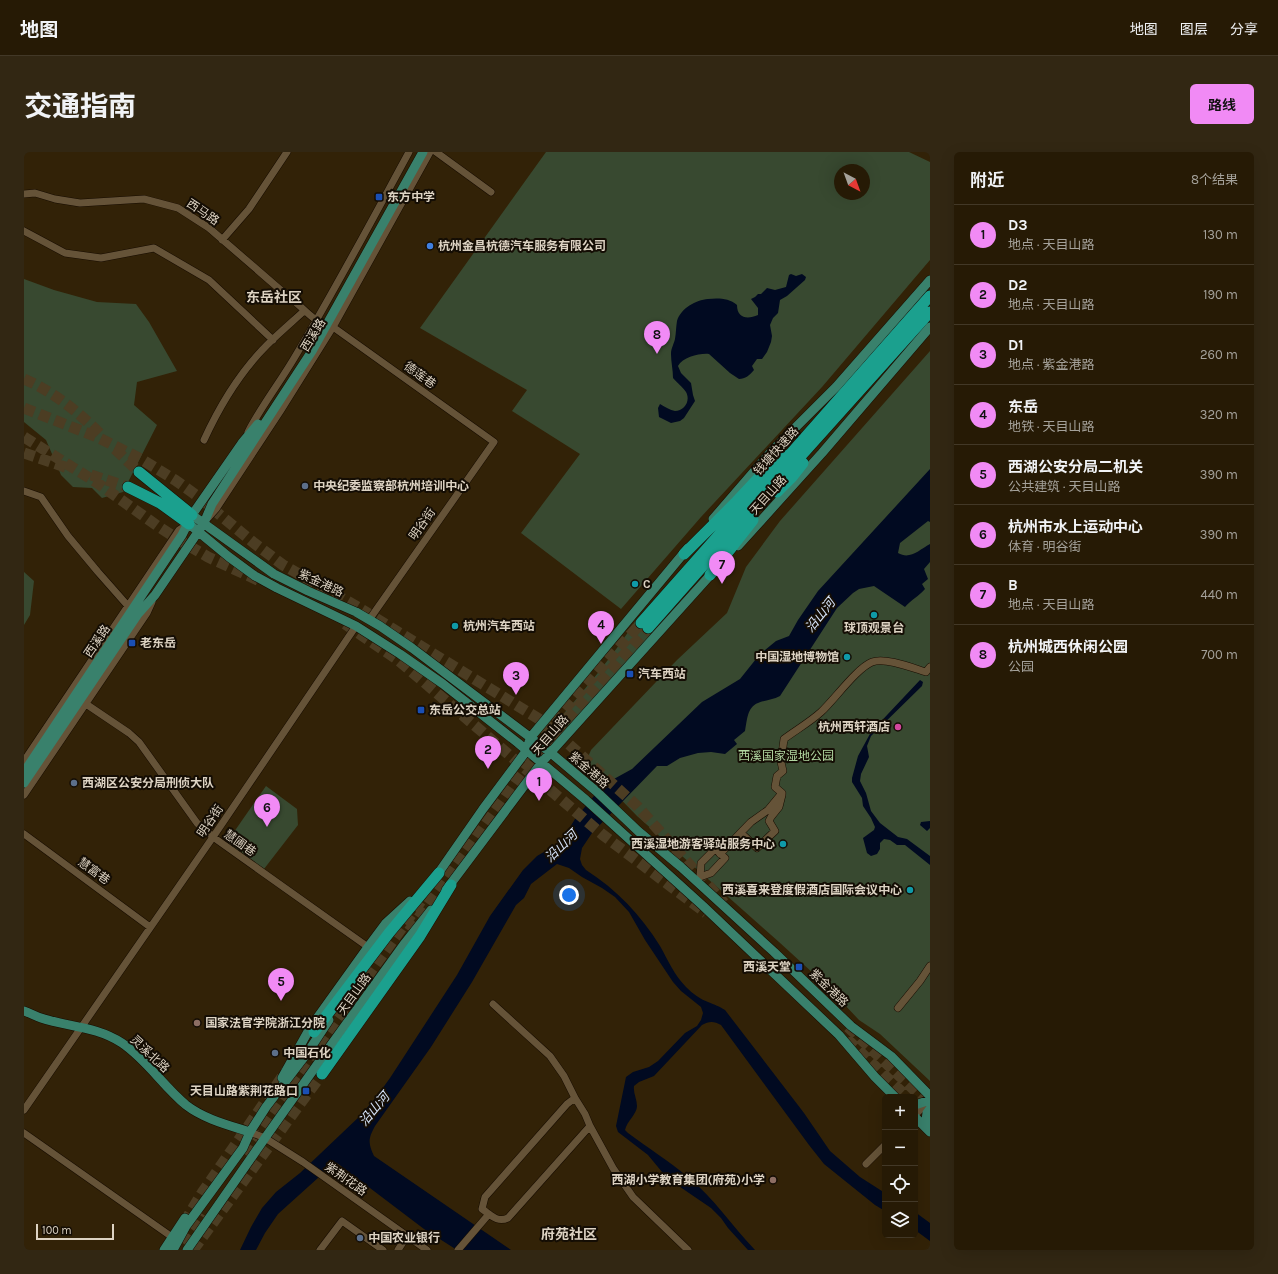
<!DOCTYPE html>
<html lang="zh">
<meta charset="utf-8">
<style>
body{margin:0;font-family:Karla,"Noto Sans SC",sans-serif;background:#322713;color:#f1f3f6}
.controls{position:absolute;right:12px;bottom:12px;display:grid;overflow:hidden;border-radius:6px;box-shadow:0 4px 16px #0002}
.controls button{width:36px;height:36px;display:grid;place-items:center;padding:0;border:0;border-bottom:1px solid #423827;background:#261a05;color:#f1f3f6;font:20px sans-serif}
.compass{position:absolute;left:810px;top:12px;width:36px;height:36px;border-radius:50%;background:#261a05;box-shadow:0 4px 16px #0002;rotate:139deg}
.scale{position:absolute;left:12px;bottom:10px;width:78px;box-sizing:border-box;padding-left:4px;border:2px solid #ddd3c3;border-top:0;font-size:11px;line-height:14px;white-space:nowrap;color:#ddd3c3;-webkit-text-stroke:3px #140d04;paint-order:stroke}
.you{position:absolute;left:545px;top:743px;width:14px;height:14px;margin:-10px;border:3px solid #fff;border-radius:50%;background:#1a73e8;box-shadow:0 0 0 6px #1a73e833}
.badge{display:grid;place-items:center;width:26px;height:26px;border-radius:50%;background:#f18af5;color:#111;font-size:13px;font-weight:700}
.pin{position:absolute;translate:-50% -33px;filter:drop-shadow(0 1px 2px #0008)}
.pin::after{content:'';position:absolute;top:21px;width:14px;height:12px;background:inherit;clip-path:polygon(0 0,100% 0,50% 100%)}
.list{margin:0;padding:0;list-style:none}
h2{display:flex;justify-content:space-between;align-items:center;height:52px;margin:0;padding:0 16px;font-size:17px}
h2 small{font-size:13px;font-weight:400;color:#a4a19a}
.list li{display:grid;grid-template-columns:26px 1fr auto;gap:12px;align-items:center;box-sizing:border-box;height:60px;padding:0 16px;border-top:1px solid #423827}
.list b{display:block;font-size:15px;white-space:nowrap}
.list p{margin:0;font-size:13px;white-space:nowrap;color:#a4a19a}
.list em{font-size:13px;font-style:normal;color:#a4a19a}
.icon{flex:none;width:22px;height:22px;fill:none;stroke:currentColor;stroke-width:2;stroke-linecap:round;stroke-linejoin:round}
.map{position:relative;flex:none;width:906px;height:1098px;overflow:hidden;border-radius:6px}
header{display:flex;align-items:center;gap:24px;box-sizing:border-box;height:56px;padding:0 20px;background:#261a05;border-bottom:1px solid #423827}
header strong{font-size:19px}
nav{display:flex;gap:22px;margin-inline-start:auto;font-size:14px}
.intro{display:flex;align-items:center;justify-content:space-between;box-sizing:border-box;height:96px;padding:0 24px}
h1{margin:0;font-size:28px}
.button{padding:10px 18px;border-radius:6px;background:#f18af5;color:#111;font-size:14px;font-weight:700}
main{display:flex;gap:24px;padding:0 24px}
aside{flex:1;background:#261a05;border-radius:6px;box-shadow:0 4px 16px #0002}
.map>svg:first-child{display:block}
.green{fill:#384930;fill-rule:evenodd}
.water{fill:#010a21}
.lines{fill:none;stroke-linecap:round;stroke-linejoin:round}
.highway-tunnel{stroke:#4c3d23;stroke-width:11;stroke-dasharray:11 5.5;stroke-linecap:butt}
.minor-casing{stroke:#170c00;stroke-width:8}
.major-casing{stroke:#170c00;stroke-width:10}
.highway-casing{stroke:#170c00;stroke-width:12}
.minor{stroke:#655338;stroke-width:7}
.major{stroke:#39816c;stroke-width:9}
.highway{stroke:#1ba08e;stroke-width:11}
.transit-dot{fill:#1a4fb4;stroke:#140d04;stroke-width:1.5}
.shop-dot{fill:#3f7fe0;stroke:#140d04;stroke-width:1.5}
.service-dot{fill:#5c6f8a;stroke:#140d04;stroke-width:1.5}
.culture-dot{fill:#0f9aa8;stroke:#140d04;stroke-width:1.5}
.hotel-dot{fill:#d1479c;stroke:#140d04;stroke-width:1.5}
.education-dot{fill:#8d6e63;stroke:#140d04;stroke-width:1.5}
.labels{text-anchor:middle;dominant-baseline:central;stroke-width:4;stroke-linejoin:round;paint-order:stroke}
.poi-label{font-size:12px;font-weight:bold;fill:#ddd3c3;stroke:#140d04;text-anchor:start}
.street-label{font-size:12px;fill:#ddd3c3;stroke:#140d04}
.park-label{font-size:12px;fill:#b1d7a1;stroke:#140d04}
.water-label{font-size:13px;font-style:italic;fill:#d6e4fa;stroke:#140d04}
.quarter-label{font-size:14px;font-weight:bold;fill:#ddd3c3;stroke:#140d04}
</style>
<header>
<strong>地图</strong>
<nav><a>地图</a><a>图层</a><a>分享</a></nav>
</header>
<div class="intro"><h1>交通指南</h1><a class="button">路线</a></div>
<main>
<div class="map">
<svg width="906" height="1098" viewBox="0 0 906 1098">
<rect width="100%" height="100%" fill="#322207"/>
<path class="green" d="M522,0H885L906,10V108L798,235L677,365L597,457L497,381L556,302L488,259L503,238L396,176ZM816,18H840V42H816Z
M0,127L30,138L73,150L112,152L125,170L153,219L113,230L110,253L133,273L99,340L78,346L68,336L49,335L37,323L22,288L0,270Z
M906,199V929L856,882L835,868L802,833L755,790L613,664L575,625L567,614L564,605L567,598L653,508L703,461L722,415L756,369Z
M0,420L10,429L6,463L0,473Z
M612,468L628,482L537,582L533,585L531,584L525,579L528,575C558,541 587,507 612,468Z
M242,634L273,657L274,673L240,717L203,690Z"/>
<path class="water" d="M767,122L772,124L778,122L782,125L781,128L763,144L756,148L754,161L749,166L746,173L748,184L747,190L743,200L738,207H733L728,214L730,218C726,223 721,227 715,227L706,221L685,202C676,201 659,205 654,214L657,221L667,231L669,243L671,249L660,266L656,269L647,271L635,265L634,256L636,252C641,255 646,258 651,259C660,259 667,249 662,240C659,235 653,231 649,226C649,218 647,210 647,202C647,196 650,192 651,187C652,181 652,175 653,169C657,156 672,148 684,147C694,146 705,146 713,153C713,166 723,168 734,163V156L727,147L731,145L734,142H737L743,136L751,138L762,135L765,123Z
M906,317V370L904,369L876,391L874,401C886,408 895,398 906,392V410L900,417L904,427L898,432L901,437C895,444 887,448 881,455L850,434L835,437L829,441L813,456L756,544C749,548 741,548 734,551C723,555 723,569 721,579L710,588L713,592L701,602L687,600L674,601L656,606L643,614H633L568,681L558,696L556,707L558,713L562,718C593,738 616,762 636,794C644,808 650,823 662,835C669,842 676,847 684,850C691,853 695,854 701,858L780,961L806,999L836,1025L861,1041V1059L851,1053L800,1012L785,993L697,873C690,869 685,869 678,873L630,924L615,930L610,934C609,941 613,947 613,954C613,962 603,969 601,978L604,981C624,996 645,1009 664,1025C690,1046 708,1074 731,1098H724L704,1076L697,1066L687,1056L643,1026L624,1003L594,980L592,974L602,925L609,920L625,915L634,909L661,881L673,874L677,868L679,861L677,855L657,839L649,830L621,788L605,760L591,745L578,736L558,725L545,716L533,712L507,732L500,746L492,753L448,830L407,895L351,974C344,987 344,991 350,1004L487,1098H433L400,1077L313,1011L305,1016L254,1062L241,1081L232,1098H216L227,1075L238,1056L252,1040L276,1021L337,963L353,944L366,926L433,823L466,764L499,718L513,704L537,690L551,667L579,633L608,617L678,550L716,527L736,502L752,489L765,484L774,468L794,439Z
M896,528L899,530L898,534L847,584L843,594L845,605L837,622L836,629L842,641L847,659L856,671L874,685L883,687L906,704V713L881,693H873L866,688L860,687L856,691V697L853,702L847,704L843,701L839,686L850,678L851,675L847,666L839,654L838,646L828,630V626L834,604L847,580Z
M906,669V676L903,679L896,673L897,670Z
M891,1060L906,1071V1089L891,1078Z"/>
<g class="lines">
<path class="highway-tunnel" d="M0,227C30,240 56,261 79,285
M0,256L73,285L117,307L151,328L172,343L230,391L259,413L332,454L515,567L538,586L613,654L700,751
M0,285L72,330L135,375L160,391L184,405L238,430
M91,297L115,320
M0,301L47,317
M67,323L104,335
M321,472L374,508L579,683L682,761
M498,608L530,569L617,471
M385,779L491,631L540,570L624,476
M824,875L906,953
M823,887L883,945
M219,1001L323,853L397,749
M160,1071L178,1041L263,918
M157,1090L177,1061
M169,1098L298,922"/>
<g class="minor-casing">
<path id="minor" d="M412,0L467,40
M0,42L11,41L31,47L56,51L120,47L154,56L185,76L260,141C272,149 281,160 292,168
M0,79L41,101L77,106L130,96L185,128L249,188
M198,88L225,57L263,0
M309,175L470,290L345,468
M224,280C238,253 257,229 272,203C312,136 348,68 385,0
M180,288C196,253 216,220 243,193C255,181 268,170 280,159
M0,339L17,345L44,384L74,420L104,454
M184,366L192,357L257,258L309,175L406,0
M62,552L105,581L115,590L173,671L189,685L344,795
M0,609L155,378L163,373
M0,643L123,461L128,450
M717,681L733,696L751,679L745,669L747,665L755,655L758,643
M0,682L126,775
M691,697L701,706L687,721L676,725L677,711Z
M696,702L727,670L744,658L758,641L751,635L753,624L759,619L757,610L760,587C772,578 786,570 797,560C810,548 833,516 848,510C861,505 889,516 902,520L906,515
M469,852L526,904L540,924L551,946
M874,856L896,829L906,814
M551,946L561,962L566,974L484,1066C473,1071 467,1063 458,1057L461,1045L543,952Z
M0,958L189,685L332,474
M891,963L905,949
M566,974L589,1016L609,1045L664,1098
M226,980L241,986L279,1010L403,1098
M0,981L148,1085
M842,1012L861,993
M296,1098L318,1069L359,1098
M374,1098L383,1084
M434,1098L465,1062"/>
</g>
<g class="major-casing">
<path id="major" d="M168,363L250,422L284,439L332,460L356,474L388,496L527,601L572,639L614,679L657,715L750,800L827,874L867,904L906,944
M689,367L746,301L812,235L906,128
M165,372L205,405L231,424L253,436L332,474L376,502L419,532L494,591L562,648L679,754L815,883L851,925L871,945
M714,394L798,301L906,175
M0,620L158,383L168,363L218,291L234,272
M0,631L114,462L131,443L174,380L180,371L188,352L288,199L399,0
M411,726L459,657L503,598L506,586L664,396
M422,738L518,610L690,419
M0,859C6,861 11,864 17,866C44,875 72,874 98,891C123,908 139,934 162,953C180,967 204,973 226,980
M258,926L286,876L344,795L362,771L386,749
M891,953L906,948
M906,957L903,961L902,968L906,974
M891,965L906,980
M140,1098L161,1066
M149,1098L162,1074L219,996L226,980L242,955L284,900L305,868
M163,1098L241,986L307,893L381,791L407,758"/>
</g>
<g class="highway-casing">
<path id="highway" d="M115,320L168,363
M104,335L136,351L165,372
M753,340L768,325L779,311
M660,402L711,351L758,301
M686,423L729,368
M617,471L906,144
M624,476L722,365L906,160
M290,880L365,781L415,721
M298,922L396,784L427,733"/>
</g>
<use href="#minor" class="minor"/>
<use href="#major" class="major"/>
<use href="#highway" class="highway"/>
</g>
<g class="transit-dot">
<rect x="351" y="41" width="8" height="8" rx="2"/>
<rect x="104" y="487" width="8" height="8" rx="2"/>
<rect x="602" y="518" width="8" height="8" rx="2"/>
<rect x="393" y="554" width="8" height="8" rx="2"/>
<rect x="771" y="811" width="8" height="8" rx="2"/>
<rect x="278" y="935" width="8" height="8" rx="2"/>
</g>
<circle class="shop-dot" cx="406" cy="94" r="4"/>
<g class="service-dot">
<circle cx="281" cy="334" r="4"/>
<circle cx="50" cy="631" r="4"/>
<circle cx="251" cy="901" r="4"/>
<circle cx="336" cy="1086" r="4"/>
</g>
<g class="culture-dot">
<circle cx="611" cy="432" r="4"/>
<circle cx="850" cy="463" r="4"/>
<circle cx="431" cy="474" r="4"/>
<circle cx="823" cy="505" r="4"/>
<circle cx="759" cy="692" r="4"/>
<circle cx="886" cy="738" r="4"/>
</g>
<circle class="hotel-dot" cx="874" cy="575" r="4"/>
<g class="education-dot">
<circle cx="173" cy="871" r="4"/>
<circle cx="749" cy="1028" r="4"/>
</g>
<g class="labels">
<g class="poi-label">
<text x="363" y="45">东方中学</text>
<text x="414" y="94">杭州金昌杭德汽车服务有限公司</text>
<text x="289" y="334">中央纪委监察部杭州培训中心</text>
<text x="619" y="432">C</text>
<text x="439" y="474">杭州汽车西站</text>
<text x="850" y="476" text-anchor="middle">球顶观景台</text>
<text x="116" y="491">老东岳</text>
<text x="815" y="505" text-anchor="end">中国湿地博物馆</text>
<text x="614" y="522">汽车西站</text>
<text x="405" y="558">东岳公交总站</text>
<text x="866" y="575" text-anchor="end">杭州西轩酒店</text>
<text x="58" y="631">西湖区公安分局刑侦大队</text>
<text x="751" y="692" text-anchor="end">西溪湿地游客驿站服务中心</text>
<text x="878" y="738" text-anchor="end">西溪喜来登度假酒店国际会议中心</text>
<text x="767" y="815" text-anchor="end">西溪天堂</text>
<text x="181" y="871">国家法官学院浙江分院</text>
<text x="259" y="901">中国石化</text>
<text x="274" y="939" text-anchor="end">天目山路紫荆花路口</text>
<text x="741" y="1028" text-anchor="end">西湖小学教育集团(府苑)小学</text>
<text x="344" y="1086">中国农业银行</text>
</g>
<g class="street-label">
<text transform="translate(179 60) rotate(34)">西马路</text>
<text transform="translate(289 183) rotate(-59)">西溪路</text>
<text transform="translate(396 223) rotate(36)">德莲巷</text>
<text transform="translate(752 299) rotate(-48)">钱塘快速路</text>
<text transform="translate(744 343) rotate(-48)">天目山路</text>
<text transform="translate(398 372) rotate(-55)">明谷街</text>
<text transform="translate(297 431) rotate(25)">紫金港路</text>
<text transform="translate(73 489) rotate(-56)">西溪路</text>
<text transform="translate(526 583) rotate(-49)">天目山路</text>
<text transform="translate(565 618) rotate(41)">紫金港路</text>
<text transform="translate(186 669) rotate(-56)">明谷街</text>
<text transform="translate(216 691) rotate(35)">慧圃巷</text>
<text transform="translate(70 719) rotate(36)">慧富巷</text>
<text transform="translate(805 836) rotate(44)">紫金港路</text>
<text transform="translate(330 842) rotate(-54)">天目山路</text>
<text transform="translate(126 902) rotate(43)">灵溪北路</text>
<text transform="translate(322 1027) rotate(35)">紫荆花路</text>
</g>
<g class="park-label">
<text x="762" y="604">西溪国家湿地公园</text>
</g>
<g class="water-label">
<text transform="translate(796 463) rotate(-51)">沿山河</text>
<text transform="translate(537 694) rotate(-44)">沿山河</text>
<text transform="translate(350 957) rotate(-50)">沿山河</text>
</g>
<g class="quarter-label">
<text x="250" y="145">东岳社区</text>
<text x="545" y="1082">府苑社区</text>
</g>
</g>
</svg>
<div class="controls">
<button>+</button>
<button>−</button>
<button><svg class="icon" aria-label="locate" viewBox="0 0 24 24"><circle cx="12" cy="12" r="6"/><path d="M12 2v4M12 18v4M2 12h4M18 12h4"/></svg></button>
<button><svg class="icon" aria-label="layers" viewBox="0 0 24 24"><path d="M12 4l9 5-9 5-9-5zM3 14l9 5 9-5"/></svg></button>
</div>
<svg class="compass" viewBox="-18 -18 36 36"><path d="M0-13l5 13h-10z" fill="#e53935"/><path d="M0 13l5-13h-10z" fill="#a4a19a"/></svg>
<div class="scale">100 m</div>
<div class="you"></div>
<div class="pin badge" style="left:515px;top:649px">1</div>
<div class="pin badge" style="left:464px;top:617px">2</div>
<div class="pin badge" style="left:492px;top:543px">3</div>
<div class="pin badge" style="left:577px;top:492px">4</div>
<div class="pin badge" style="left:257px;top:849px">5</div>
<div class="pin badge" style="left:243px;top:675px">6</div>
<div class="pin badge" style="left:698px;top:432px">7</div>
<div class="pin badge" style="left:633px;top:202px">8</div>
</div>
<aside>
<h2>附近<small>8个结果</small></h2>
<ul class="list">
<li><span class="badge">1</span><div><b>D3</b><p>地点 · 天目山路</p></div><em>130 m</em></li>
<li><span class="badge">2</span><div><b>D2</b><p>地点 · 天目山路</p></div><em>190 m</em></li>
<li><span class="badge">3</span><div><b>D1</b><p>地点 · 紫金港路</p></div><em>260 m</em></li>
<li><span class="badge">4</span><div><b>东岳</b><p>地铁 · 天目山路</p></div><em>320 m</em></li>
<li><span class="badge">5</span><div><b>西湖公安分局二机关</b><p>公共建筑 · 天目山路</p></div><em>390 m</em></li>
<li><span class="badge">6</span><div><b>杭州市水上运动中心</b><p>体育 · 明谷街</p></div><em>390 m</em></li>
<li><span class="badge">7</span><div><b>B</b><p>地点 · 天目山路</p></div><em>440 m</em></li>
<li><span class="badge">8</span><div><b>杭州城西休闲公园</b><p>公园</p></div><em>700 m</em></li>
</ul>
</aside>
</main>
